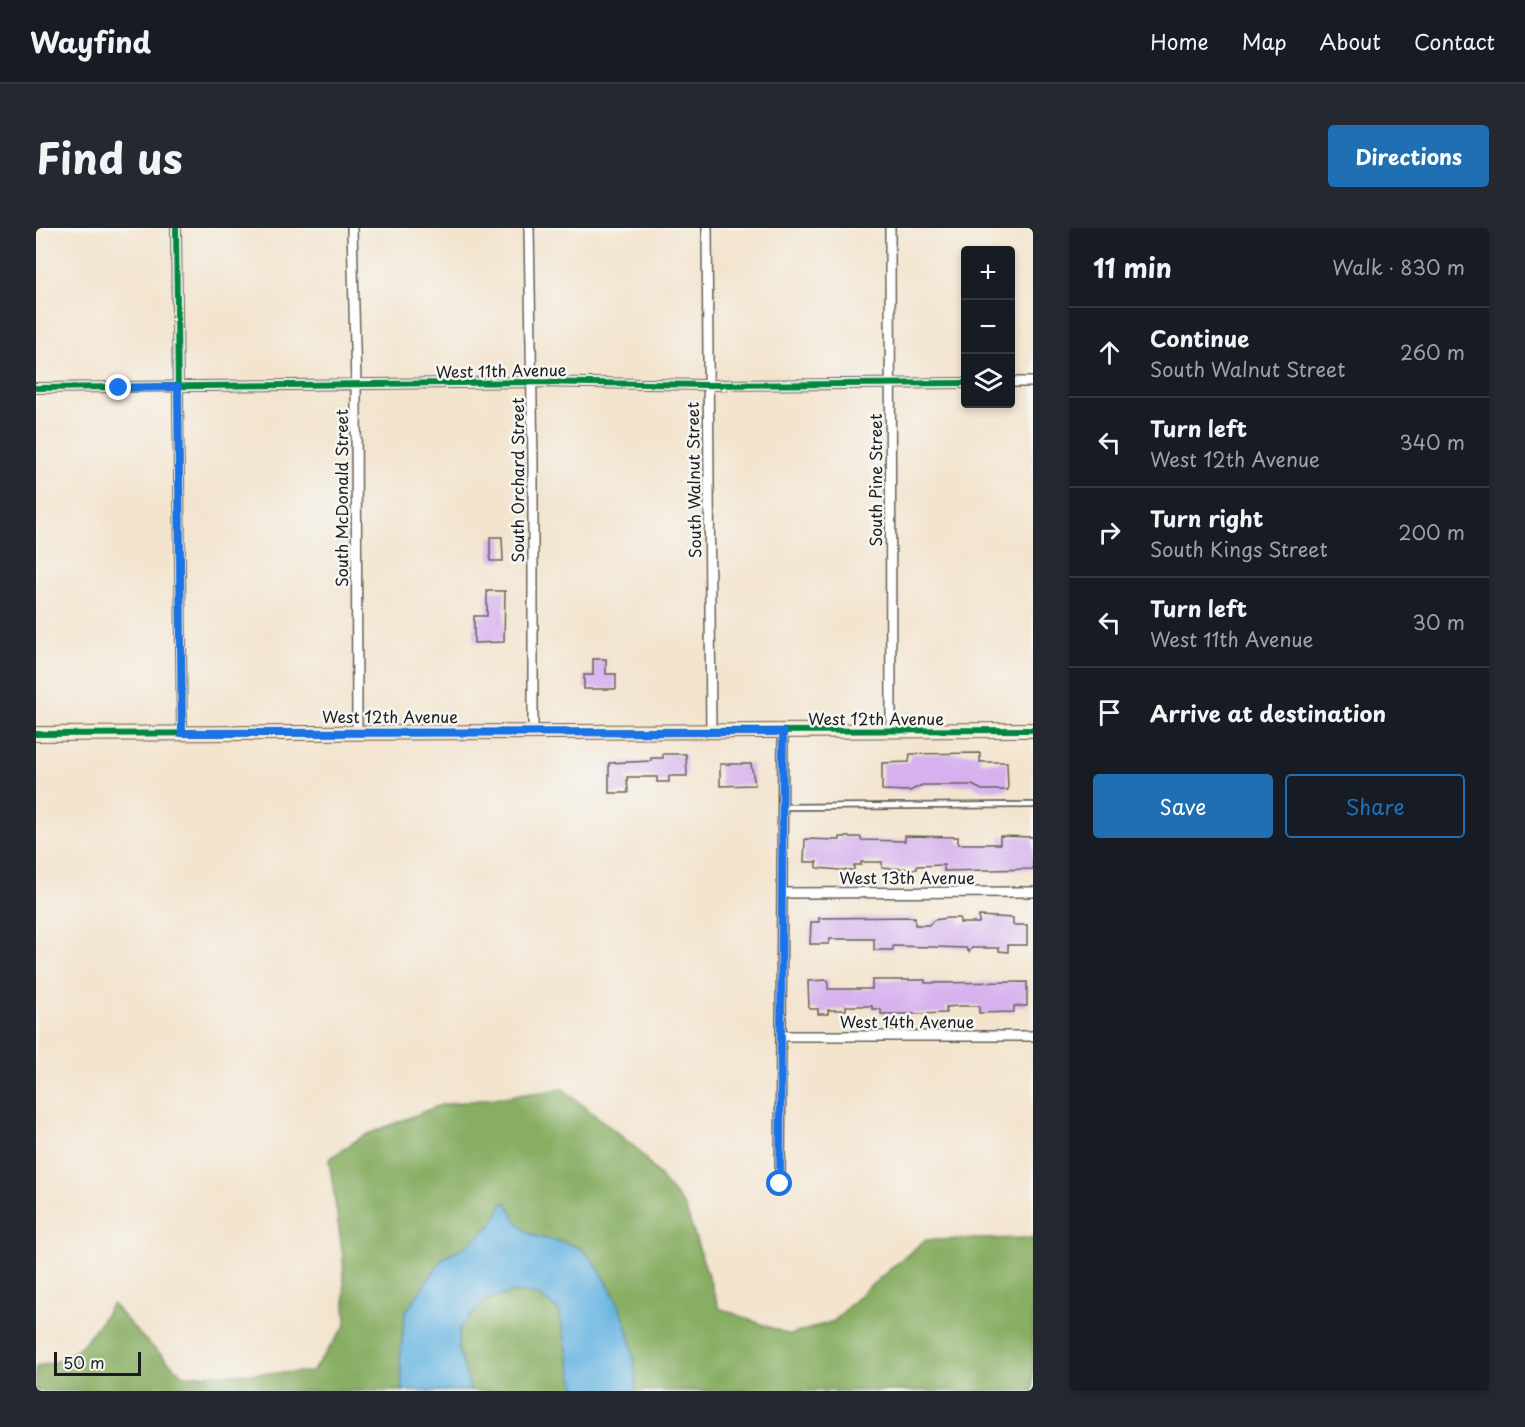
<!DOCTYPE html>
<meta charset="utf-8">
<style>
body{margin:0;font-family:"Playpen Sans",sans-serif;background:#242831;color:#f1f3f6}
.controls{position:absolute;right:18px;top:18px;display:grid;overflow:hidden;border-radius:6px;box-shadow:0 3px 9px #0003}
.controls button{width:54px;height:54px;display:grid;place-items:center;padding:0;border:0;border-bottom:2px solid #363941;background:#171b24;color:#f1f3f6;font:30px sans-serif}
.scale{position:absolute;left:18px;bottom:15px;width:87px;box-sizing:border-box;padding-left:6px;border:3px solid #1c1c1c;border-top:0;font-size:16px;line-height:21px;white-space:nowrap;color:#1c1c1c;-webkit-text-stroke:4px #f6f6f2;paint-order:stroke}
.stop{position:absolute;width:18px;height:18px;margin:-14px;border:4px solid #1a73e8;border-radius:50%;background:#fff}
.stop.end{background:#1a73e8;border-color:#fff;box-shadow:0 2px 6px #0008}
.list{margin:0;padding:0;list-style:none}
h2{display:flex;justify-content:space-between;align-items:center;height:78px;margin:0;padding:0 24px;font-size:26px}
h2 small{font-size:20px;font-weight:400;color:#9ea1a6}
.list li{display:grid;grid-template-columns:39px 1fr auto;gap:18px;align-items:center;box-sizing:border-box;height:90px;padding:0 24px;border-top:2px solid #363941}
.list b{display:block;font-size:22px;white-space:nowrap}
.list p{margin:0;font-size:20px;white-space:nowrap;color:#9ea1a6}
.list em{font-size:20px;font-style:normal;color:#9ea1a6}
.actions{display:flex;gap:12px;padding:18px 24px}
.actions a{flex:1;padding:14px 0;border:2px solid #1f6fb2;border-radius:6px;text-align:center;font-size:21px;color:#1f6fb2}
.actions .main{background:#1f6fb2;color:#fff}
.icon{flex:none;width:33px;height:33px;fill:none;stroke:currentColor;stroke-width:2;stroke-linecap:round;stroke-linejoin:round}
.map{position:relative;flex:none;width:997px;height:1163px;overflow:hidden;border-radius:6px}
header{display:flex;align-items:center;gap:36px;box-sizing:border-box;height:84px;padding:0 30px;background:#171b24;border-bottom:2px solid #363941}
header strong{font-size:28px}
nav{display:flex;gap:33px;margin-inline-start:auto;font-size:21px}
.intro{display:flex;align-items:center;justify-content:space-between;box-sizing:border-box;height:144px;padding:0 36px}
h1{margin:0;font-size:42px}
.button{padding:15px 27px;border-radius:6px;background:#1f6fb2;color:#fff;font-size:21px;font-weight:700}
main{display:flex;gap:36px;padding:0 36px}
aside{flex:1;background:#171b24;border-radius:6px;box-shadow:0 3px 9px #0003}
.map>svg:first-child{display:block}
.forest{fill:#88ae63;stroke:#526540;stroke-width:1.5}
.water{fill:#67b5e1;stroke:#42687e;stroke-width:1.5}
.building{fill:#d6b1ee}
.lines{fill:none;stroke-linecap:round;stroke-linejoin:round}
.service-casing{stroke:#67625a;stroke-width:8}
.minor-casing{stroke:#67625a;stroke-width:12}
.secondary-casing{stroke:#67625a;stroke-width:16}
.service{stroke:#fff;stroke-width:4.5}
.minor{stroke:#fff;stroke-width:9}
.secondary{stroke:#fce5cf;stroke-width:14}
.cycleway-casing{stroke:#f6f6f2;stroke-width:10}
.cycleway{stroke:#00873e;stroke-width:6}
.route{stroke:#1a73e8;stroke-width:8}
.labels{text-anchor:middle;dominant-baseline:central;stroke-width:5;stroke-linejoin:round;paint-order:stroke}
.street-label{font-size:16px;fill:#1c1c1c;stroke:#f6f6f2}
</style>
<header>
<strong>Wayfind</strong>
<nav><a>Home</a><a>Map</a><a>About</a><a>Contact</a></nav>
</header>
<div class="intro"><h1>Find us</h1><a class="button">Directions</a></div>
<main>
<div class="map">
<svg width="997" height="1163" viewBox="0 0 997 1163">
<rect width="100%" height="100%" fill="#f6f6f2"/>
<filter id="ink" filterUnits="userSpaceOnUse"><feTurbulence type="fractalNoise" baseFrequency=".0167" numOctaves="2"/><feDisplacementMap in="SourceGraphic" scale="12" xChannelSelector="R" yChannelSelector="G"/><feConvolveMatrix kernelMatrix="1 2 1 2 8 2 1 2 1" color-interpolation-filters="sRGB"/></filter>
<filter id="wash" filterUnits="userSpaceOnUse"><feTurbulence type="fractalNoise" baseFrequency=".008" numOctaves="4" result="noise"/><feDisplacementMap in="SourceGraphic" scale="24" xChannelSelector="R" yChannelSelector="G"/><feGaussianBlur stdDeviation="1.35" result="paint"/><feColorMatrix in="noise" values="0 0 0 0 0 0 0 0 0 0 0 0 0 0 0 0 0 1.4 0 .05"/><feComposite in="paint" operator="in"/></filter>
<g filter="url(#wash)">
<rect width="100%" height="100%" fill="#f3e4ce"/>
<path class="forest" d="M527,861L601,921L649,979L683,1080L754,1107L798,1093L825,1066L889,1012L997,1010V1163H0V1138C41,1134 55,1107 76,1076L107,1110L147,1147L276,1144L310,1097L307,1029L293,931L327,908L405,877Z"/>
<path class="water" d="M467,975L472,976C492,1020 504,1004 541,1019C560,1027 583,1076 590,1095C596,1114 601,1143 600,1163H540L523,1083L502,1067L478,1064L450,1072L423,1101L422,1121L435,1163H367L364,1131L369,1085L407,1030L433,1017L458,994Z"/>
<g id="blocks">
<path class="building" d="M454,309H466L467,333H454Z
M451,363H469L468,414L438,415V388H451Z
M557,431H570V446H580V461H548V447H557Z
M944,525V534H971L972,562H946L936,557H886L874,563L846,562V535L873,534L874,526Z
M627,526H650L651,548H633V554H621V549H591L592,565H573V535L615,533V530H627Z
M684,536H715L719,557L684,558Z
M869,608L922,609V616H964V608L997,609V641L908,643V637L881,638V641L846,640V634H825V637H818V642H804L781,640V634H768L769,611L804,612V609H825V612L869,613Z
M943,688L977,690V697H991V717H972V724L963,723V720H936L933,724L930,720L896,719L857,718V722H838V711H794L793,716H774L775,694H783V690L879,689V697H893L898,692L912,690H924V695H943Z
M792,752V761H836V752H889V755L991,754V778H978V784L943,785V778H923L910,779V785L880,786H845V781H836V778H810V782H792V786H782V781H773L772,753Z"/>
</g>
</g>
<g filter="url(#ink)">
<use href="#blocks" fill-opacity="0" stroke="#67625a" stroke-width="1.5"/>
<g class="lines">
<g class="service-casing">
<path id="service" d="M747,579L997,577"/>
</g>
<g class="minor-casing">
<path id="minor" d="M140,0L146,505
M316,0L320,158L321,505
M493,0L497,235V503
M671,0L675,504
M854,0L855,503
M974,154H997
M0,160L496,154L671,157L930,155
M746,665L997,664
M746,808H997
M744,956L747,504"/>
</g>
<g class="secondary-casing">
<path id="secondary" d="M0,506L997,502"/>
</g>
<use href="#service" class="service"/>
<use href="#minor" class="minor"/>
<use href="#secondary" class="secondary"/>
<g class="cycleway-casing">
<path id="cycleway" d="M140,0L146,505
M0,160L496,154L671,157L930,155
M0,506L997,502"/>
</g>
<use href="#cycleway" class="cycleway"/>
</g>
</g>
<g class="lines" filter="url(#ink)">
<path class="route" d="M83,160L142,159L146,505L747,504L744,956"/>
</g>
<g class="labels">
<g class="street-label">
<text transform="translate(465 142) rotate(-1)">West 11th Avenue</text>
<text transform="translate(481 252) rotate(-90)">South Orchard Street</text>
<text transform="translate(657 252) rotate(-91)">South Walnut Street</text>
<text transform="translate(839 252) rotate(-90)">South Pine Street</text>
<text transform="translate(305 270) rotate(-90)">South McDonald Street</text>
<text x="354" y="488">West 12th Avenue</text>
<text x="840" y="490">West 12th Avenue</text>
<text x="871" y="649">West 13th Avenue</text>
<text x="871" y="793">West 14th Avenue</text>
</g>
</g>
</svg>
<div class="controls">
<button>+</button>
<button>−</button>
<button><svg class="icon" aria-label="layers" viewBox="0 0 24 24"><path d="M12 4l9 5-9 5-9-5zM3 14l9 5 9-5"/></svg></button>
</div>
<div class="scale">50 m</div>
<div class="stop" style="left:744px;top:956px"></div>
<div class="stop end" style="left:83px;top:160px"></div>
</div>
<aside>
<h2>11 min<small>Walk · 830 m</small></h2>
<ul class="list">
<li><svg class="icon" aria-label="ahead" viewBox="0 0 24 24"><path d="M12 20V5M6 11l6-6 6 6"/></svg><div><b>Continue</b><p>South Walnut Street</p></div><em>260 m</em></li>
<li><svg class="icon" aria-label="left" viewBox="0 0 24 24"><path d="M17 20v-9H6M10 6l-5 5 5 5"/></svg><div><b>Turn left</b><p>West 12th Avenue</p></div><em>340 m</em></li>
<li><svg class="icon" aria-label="right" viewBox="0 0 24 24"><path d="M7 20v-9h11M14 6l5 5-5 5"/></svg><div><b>Turn right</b><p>South Kings Street</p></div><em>200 m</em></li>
<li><svg class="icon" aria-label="left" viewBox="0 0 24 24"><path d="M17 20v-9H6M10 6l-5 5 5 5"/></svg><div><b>Turn left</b><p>West 11th Avenue</p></div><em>30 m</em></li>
<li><svg class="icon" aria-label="arrive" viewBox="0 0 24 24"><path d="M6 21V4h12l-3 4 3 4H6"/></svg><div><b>Arrive at destination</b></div></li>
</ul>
<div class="actions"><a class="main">Save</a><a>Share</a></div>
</aside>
</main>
